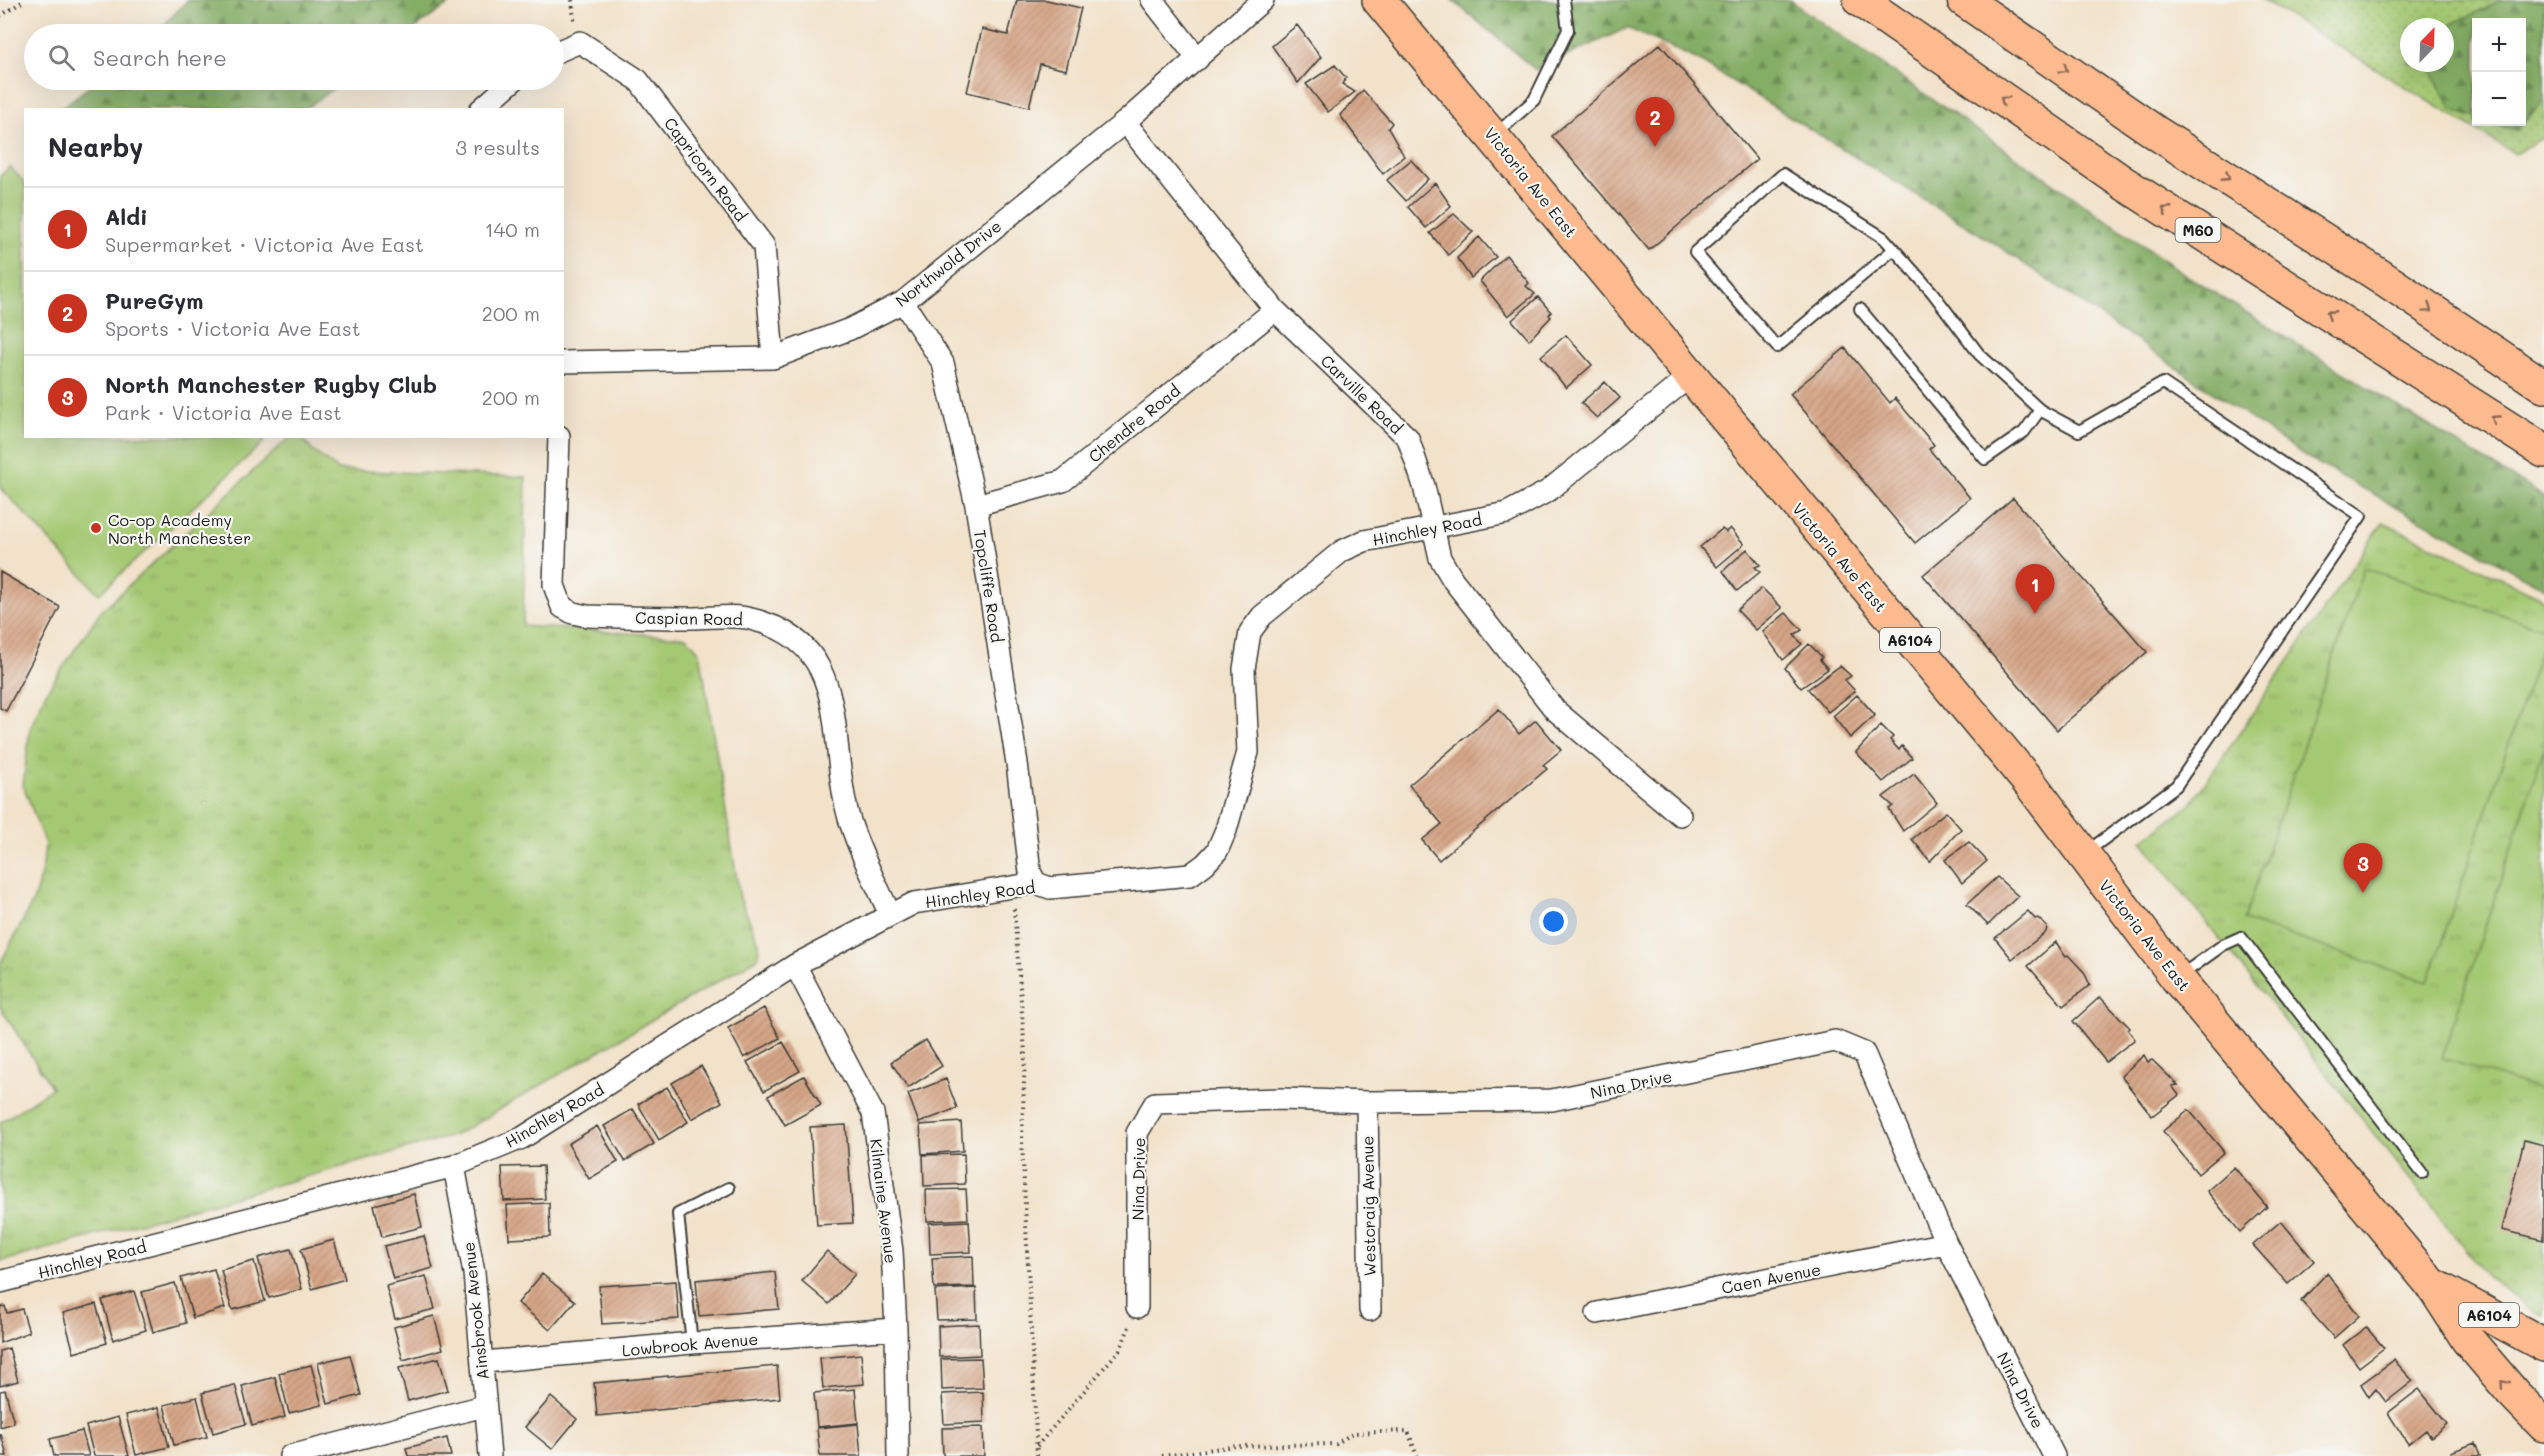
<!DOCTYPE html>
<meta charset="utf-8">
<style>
body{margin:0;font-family:Mali,sans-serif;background:#f2f2f3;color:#2b2b33}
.controls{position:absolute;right:18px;top:18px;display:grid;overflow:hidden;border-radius:0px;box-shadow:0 6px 24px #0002}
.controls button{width:54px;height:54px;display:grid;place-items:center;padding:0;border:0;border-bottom:2px solid #e1e1e2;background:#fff;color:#2b2b33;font:30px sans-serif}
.compass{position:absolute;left:2400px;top:18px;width:54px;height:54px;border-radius:50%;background:#fff;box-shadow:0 6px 24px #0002;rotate:23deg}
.you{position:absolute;left:1554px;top:922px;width:21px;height:21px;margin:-15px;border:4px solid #fff;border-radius:50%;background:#1a73e8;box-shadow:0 0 0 9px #1a73e833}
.badge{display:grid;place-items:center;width:39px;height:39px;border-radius:50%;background:#c8321e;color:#fff;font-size:20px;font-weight:700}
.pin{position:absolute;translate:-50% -50px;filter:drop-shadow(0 2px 3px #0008)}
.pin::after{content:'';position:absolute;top:32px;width:21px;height:18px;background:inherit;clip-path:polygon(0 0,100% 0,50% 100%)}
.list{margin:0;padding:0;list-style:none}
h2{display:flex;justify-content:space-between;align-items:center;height:78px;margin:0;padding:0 24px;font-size:26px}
h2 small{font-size:20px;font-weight:400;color:#7c7c81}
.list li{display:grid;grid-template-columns:39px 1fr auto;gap:18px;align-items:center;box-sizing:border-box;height:84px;padding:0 24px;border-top:2px solid #e1e1e2}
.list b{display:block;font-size:22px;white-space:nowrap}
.list p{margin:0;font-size:20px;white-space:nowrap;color:#7c7c81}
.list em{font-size:20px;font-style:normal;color:#7c7c81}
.icon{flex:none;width:33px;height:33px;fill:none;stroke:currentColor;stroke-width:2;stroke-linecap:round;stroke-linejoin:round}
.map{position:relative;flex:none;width:2544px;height:1456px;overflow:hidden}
.search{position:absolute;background:#fff;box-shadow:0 6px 24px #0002;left:24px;top:24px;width:540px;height:66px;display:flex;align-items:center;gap:15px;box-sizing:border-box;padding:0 21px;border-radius:33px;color:#7c7c81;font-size:22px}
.panel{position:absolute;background:#fff;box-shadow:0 6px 24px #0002;left:24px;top:108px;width:540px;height:330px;border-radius:0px}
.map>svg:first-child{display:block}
.grass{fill:url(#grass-dots);stroke:#607248;stroke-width:1.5;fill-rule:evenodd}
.forest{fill:url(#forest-firs);stroke:#506440;stroke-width:1.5}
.park{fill:url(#park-tufts);stroke:#607248;stroke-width:1.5}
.pitch{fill:#a5c973;stroke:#607248;stroke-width:1.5}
.building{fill:url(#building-hatch)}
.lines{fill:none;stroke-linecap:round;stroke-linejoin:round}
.lane-casing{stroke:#3c3a36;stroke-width:14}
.street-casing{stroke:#3c3a36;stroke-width:24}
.primary-casing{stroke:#3c3a36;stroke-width:36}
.highway-casing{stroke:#3c3a36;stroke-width:36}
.path{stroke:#3c3a36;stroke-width:4;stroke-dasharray:1.5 4.5;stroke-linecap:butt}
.lane{stroke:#fff;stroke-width:10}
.street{stroke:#fff;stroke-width:21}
.primary{stroke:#fcba8e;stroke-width:33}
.highway{stroke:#fcba8e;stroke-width:33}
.oneway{stroke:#8c6b55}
.poi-dot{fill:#c8321e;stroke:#f6f6f2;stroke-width:2}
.labels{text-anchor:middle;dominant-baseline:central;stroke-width:4.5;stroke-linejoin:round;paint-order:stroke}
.shield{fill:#f6f6f2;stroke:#5d5d5c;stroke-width:1.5}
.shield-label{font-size:15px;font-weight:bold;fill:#1c1c1c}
.street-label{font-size:16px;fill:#1c1c1c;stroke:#f6f6f2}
.poi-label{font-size:16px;fill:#1c1c1c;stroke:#f6f6f2;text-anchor:start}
</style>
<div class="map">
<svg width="2544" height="1456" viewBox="0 0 2544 1456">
<defs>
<pattern id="grass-dots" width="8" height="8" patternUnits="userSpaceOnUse" patternTransform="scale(1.5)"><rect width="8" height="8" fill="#a5c973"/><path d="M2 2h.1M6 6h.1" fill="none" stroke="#8dac63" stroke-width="1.8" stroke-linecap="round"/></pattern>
<pattern id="forest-firs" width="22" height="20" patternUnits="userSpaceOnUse" patternTransform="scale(1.5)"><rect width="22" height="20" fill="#84ad65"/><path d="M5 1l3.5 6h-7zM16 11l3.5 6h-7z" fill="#6b8c52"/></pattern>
<pattern id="park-tufts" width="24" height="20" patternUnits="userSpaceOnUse" patternTransform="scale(1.5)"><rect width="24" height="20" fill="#a5c973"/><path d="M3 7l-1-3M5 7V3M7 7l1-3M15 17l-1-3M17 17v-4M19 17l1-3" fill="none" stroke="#8dac63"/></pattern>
<pattern id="building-hatch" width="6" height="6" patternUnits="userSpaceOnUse" patternTransform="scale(1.5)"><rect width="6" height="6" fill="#d6a687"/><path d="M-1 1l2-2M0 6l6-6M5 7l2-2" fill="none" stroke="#b78e74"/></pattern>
</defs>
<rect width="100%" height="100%" fill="#f6f6f2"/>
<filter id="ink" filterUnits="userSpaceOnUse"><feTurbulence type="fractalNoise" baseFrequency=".0167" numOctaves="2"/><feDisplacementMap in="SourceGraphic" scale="12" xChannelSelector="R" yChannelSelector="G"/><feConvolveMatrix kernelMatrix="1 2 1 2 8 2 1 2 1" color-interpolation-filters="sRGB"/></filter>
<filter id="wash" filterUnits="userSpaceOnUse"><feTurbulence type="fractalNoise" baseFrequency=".008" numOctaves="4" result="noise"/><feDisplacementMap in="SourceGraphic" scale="24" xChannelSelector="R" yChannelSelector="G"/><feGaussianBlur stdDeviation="1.35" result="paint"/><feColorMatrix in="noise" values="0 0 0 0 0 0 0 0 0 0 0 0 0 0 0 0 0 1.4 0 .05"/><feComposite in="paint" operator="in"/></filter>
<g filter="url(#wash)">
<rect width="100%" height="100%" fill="#f2e2ca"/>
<path class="grass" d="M2263,0H2544V137L2515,154ZM2476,22H2522V122H2476ZM2409,27H2445V63H2409Z"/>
<path class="forest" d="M188,0H455L407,34H155Z
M1452,0H1789L2189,277L2544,497V588L2308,458L1991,241L1698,60L1627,28L1536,70Z
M2503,0H2544V99L2517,131L2488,122H2522V22H2476V118L2452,110L2427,63H2445V27Z
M98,80H345L305,109H60Z"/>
<path class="park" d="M290,437H301L312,450L338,470L526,477L523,626L686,637L700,652L740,898L759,943L758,958L456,1135L0,1262V1123L52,1088L0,1007V964L34,899L43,866L45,844L23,785L30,729L45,694L100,612Z
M2383,522L2544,599V1315L2534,1312L2485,1274L2142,841L2191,804Z"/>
<path class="pitch" d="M10,167L25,183L26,436H260L265,441L99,594L0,487V176Z
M2364,568L2544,629V640L2428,982L2244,920Z
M2544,748V1091L2442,1058Z"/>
<g id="blocks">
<path class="building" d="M1017,0H1047L1081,8L1066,70L1040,64L1029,107L967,92L982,29L1008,35Z
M1297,25L1321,57L1298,83L1272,46Z
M1660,44L1757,159L1649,250L1552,136Z
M1335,65L1346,78L1342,84L1355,92L1328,112L1306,84Z
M1363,90L1392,123L1388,128L1404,156L1383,174L1340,115Z
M1411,160L1428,179L1406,201L1387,180Z
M1435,183L1451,206L1426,228L1408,207Z
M1454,214L1473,232L1448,255L1430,233Z
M1479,237L1496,257L1471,278L1457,258Z
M1506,255L1529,283L1526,286L1535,294L1508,316L1480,281Z
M1538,297L1551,312L1549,315L1551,317L1529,340L1512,320Z
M1566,335L1592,365L1566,388L1541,356Z
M1845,348L1890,403L1895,398L1934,445L1929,449L1970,498L1915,543L1790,394Z
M1605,382L1620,398L1597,418L1581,403Z
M2013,498L2147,652L2057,730L1923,575Z
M1730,528L1744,544L1717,567L1700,547L1722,529L1726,532Z
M1747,549L1760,565L1755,567L1760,572L1737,591L1723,571Z
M0,572L60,607L6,711L0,708Z
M1762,588L1782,608L1756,630L1737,610Z
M1786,613L1802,630L1794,635L1802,644L1783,660L1763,632Z
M1809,644L1822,657L1820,660L1828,669L1801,688L1785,668Z
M1840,666L1851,676L1845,680L1855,691L1828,712L1808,689Z
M1857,695L1875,715L1850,738L1833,716Z
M1499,709L1519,734L1536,720L1561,750L1543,765L1547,769L1439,860L1422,840L1442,824L1409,785Z
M1881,725L1893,737L1890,740L1899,750L1902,746L1912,758L1883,782L1856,752Z
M1914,774L1937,803L1903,831L1889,809L1893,806L1883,797Z
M1946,812L1961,829L1930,861L1912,839Z
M1969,842L1987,861L1962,883L1945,860Z
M1997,877L2018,896L1988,925L1967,904Z
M2028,911L2035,919L2038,918L2047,927L2046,932L2012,959L1995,938Z
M2056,942L2065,956L2068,955L2084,972L2090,985L2063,1006L2028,966Z
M2100,997L2130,1028L2128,1030L2135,1039L2106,1062L2073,1021Z
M764,1008L780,1038L744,1058L728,1028Z
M926,1040L942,1066L908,1088L891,1062Z
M783,1042L800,1071L764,1091L747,1062Z
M2144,1055L2148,1062L2152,1060L2178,1085L2172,1086L2179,1095L2152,1116L2121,1076Z
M701,1066L722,1102L692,1119L672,1083Z
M804,1076L821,1105L785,1125L768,1096Z
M946,1079L957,1108L919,1123L908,1094Z
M667,1087L688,1122L659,1140L638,1104Z
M633,1109L654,1144L625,1161L604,1126Z
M2189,1110L2224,1152L2198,1174L2163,1131Z
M961,1122L963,1151L922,1154L920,1125Z
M846,1125L853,1223L817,1225L810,1127Z
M597,1126L618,1162L589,1179L568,1144Z
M2524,1140L2544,1145V1240L2502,1230Z
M964,1154L965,1184L924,1186L923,1155Z
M543,1166L545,1199L504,1201L502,1167Z
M2234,1167L2267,1207L2240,1232L2207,1191Z
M966,1189L968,1219L927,1221L926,1190Z
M414,1194L422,1227L382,1237L374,1205Z
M549,1203L550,1237L509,1239L507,1205Z
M969,1221L971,1252L930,1254L929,1223Z
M2281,1221L2314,1261L2288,1284L2253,1245Z
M424,1236L433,1268L393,1279L384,1246Z
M334,1240L345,1279L312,1289L301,1249Z
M291,1249L302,1289L269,1298L258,1258Z
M827,1251L855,1274L829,1304L802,1281Z
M973,1256L974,1287L934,1288L932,1258Z
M254,1261L265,1301L232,1310L221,1270Z
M214,1269L225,1308L193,1318L181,1278Z
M775,1272L779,1309L699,1316L696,1280Z
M2327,1273L2359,1316L2334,1338L2301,1301Z
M542,1274L575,1301L550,1330L518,1303Z
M426,1276L435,1309L395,1319L386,1286Z
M676,1281L679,1319L602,1324L599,1286Z
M175,1283L186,1323L153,1332L142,1292Z
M976,1288L977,1319L937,1320L935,1290Z
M134,1291L146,1330L113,1340L102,1300Z
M96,1304L107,1343L74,1353L63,1313Z
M5,1306L7,1313L22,1309L29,1332L0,1343V1307Z
M434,1316L443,1349L403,1360L394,1327Z
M979,1324L980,1355L939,1357L938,1326Z
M2366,1327L2384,1348L2359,1367L2343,1345Z
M9,1348L18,1381L0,1386V1351Z
M861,1354L864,1384L823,1388L820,1358Z
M350,1355L361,1395L328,1404L318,1363Z
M439,1358L448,1390L408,1401L399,1368Z
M981,1358L983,1388L942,1390L941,1359Z
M2394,1360L2413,1381L2386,1402L2376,1389L2369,1397L2361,1384Z
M311,1365L322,1405L289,1413L279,1373Z
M777,1366L780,1398L597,1416L594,1383Z
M275,1377L285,1417L252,1426L242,1386Z
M235,1385L246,1424L213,1433L202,1393Z
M855,1389L858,1423L817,1427L814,1393Z
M2419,1389L2447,1424L2431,1437L2426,1430L2408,1444L2388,1413Z
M5,1390L14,1423L0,1427V1391Z
M983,1392L984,1422L944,1424L942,1394Z
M197,1397L207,1437L174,1445L164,1405Z
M551,1397L577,1419L552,1449L525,1427Z
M159,1407L169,1447L136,1455L126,1415Z
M118,1417L129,1456H94L86,1426Z
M858,1424L861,1456H820L817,1428Z
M983,1427L984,1456H943L942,1428Z
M82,1431L89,1456H54L50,1439Z
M0,1434H1L7,1456H0Z
M447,1438L451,1456H408L406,1448Z
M2475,1443L2480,1456H2453L2451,1452Z"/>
</g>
</g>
<g filter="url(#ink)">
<use href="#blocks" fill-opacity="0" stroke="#3c3a36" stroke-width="1.5"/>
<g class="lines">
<g class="lane-casing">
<path id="lane" d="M1496,134L1534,100L1568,30L1564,0
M1894,249L1777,347L1695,252L1783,174L1884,238L1932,292L1979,354L2040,410L2079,431L2163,383L2361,516L2176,786L2085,853
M1860,309L1985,459L2024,432L2040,410
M2180,976L2223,945L2241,937L2422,1173
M692,1343L678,1214L729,1188"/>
</g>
<g class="street-casing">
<path id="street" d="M1152,0L1198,59
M554,53L580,42L638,80L764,246L773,358
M480,110L514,80
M1125,122L1275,310L1408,438L1424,486L1440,558L1453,580L1555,710L1680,815
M903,302L943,363L976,505L1017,763L1030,872L1036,883
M562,362L773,358L850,329L903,302L1125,122L1263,0
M559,436L554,585L562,607L573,613L587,616C622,617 657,618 692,618C711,618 733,614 751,619C855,644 826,740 849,818C859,853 876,882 890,915
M976,505L1063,481L1275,310
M795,965L873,1113L892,1251L896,1329L898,1456
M1367,1102L1370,1310
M454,1166L474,1273L490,1456
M0,1282L454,1166L522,1138L795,965L914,903L1036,883L1050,888L1190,875L1205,864L1217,851L1226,830L1248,752L1244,669L1250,632L1262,616L1342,551L1364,541L1507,513L1548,491L1690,376
M1137,1307V1133L1155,1103L1282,1099L1367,1102L1552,1100L1835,1041L1864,1053L1946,1243L2054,1456
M1597,1313L1946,1243
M484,1362L692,1343L896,1329
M290,1456L484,1406"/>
</g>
<g class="primary-casing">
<path id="primary" d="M1379,0L2032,786L2177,978L2433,1286L2468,1340L2513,1393L2544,1425
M2435,1286L2544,1345"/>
</g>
<g class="highway-casing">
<path id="highway" d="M1860,0L2125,184L2544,451
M1964,0L2158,134L2380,276L2544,386"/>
</g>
<path class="path" d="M572,0L574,20
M0,16L25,0
M1014,909L1025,1053L1022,1140L1037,1456
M1037,1446L1121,1348L1129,1327
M1162,1456L1236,1446L1336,1444L1353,1433L1408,1431L1417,1456"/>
<use href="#lane" class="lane"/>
<use href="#street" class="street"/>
<use href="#primary" class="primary"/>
<use href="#highway" class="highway"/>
</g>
<defs><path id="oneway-chevron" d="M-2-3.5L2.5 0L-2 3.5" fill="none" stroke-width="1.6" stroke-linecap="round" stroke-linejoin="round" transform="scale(1.5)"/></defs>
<g class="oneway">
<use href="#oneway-chevron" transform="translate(2064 69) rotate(35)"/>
<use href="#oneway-chevron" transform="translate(2004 100) rotate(-145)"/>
<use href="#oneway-chevron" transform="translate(2226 177) rotate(33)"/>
<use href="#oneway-chevron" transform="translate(2166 210) rotate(-147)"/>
<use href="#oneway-chevron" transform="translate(2428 309) rotate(34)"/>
<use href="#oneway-chevron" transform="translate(2330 314) rotate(-147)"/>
<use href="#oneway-chevron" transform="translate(2495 419) rotate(-147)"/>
<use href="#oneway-chevron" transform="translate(2504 1383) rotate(-130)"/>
</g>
</g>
<circle class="poi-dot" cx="96" cy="528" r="6"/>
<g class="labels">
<g class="shield">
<rect x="2175.5" y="218" width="45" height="24" rx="4.5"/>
<rect x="1880" y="628" width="60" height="24" rx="4.5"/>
<rect x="2459" y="1303" width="60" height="24" rx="4.5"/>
</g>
<g class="shield-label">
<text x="2198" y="230">M60</text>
<text x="1910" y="640">A6104</text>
<text x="2489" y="1315">A6104</text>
</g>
<g class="street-label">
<text transform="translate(706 169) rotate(53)">Capricorn Road</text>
<text transform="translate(1531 182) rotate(51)">Victoria Ave East</text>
<text transform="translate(948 263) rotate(-38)">Northwold Drive</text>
<text transform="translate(1362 394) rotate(44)">Carville Road</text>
<text transform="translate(1134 423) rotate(-39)">Chendre Road</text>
<text transform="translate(1427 529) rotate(-11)">Hinchley Road</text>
<text transform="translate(1840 557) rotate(50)">Victoria Ave East</text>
<text transform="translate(989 586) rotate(81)">Topcliffe Road</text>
<text transform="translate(689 618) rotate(1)">Caspian Road</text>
<text transform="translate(980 894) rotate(-8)">Hinchley Road</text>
<text transform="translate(2145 935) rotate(52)">Victoria Ave East</text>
<text transform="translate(1631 1084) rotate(-12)">Nina Drive</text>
<text transform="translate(554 1115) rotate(-30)">Hinchley Road</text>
<text transform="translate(1138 1179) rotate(-89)">Nina Drive</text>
<text transform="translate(884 1201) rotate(83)">Kilmaine Avenue</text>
<text transform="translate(1368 1206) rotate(-91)">Westcraig Avenue</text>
<text transform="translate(92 1259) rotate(-14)">Hinchley Road</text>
<text transform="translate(1771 1278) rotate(-11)">Caen Avenue</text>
<text transform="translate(475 1311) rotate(-96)">Ainsbrook Avenue</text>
<text transform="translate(690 1344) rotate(-5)">Lowbrook Avenue</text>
<text transform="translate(2021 1390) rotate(63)">Nina Drive</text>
</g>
<g class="poi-label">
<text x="108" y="519">Co-op Academy<tspan x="108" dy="18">North Manchester</tspan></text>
</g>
</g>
</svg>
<div class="controls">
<button>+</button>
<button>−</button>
</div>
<svg class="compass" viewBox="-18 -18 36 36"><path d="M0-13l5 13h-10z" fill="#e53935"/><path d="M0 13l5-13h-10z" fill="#7c7c81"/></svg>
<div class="you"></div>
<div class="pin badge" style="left:2035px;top:614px">1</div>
<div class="pin badge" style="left:1655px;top:147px">2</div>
<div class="pin badge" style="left:2363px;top:893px">3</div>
<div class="search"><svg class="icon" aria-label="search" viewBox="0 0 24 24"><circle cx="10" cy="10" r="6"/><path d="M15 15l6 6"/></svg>Search here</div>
<section class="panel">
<h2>Nearby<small>3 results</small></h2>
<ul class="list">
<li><span class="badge">1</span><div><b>Aldi</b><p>Supermarket · Victoria Ave East</p></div><em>140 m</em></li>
<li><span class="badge">2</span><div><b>PureGym</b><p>Sports · Victoria Ave East</p></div><em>200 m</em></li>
<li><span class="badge">3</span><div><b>North Manchester Rugby Club</b><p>Park · Victoria Ave East</p></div><em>200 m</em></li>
</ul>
</section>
</div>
